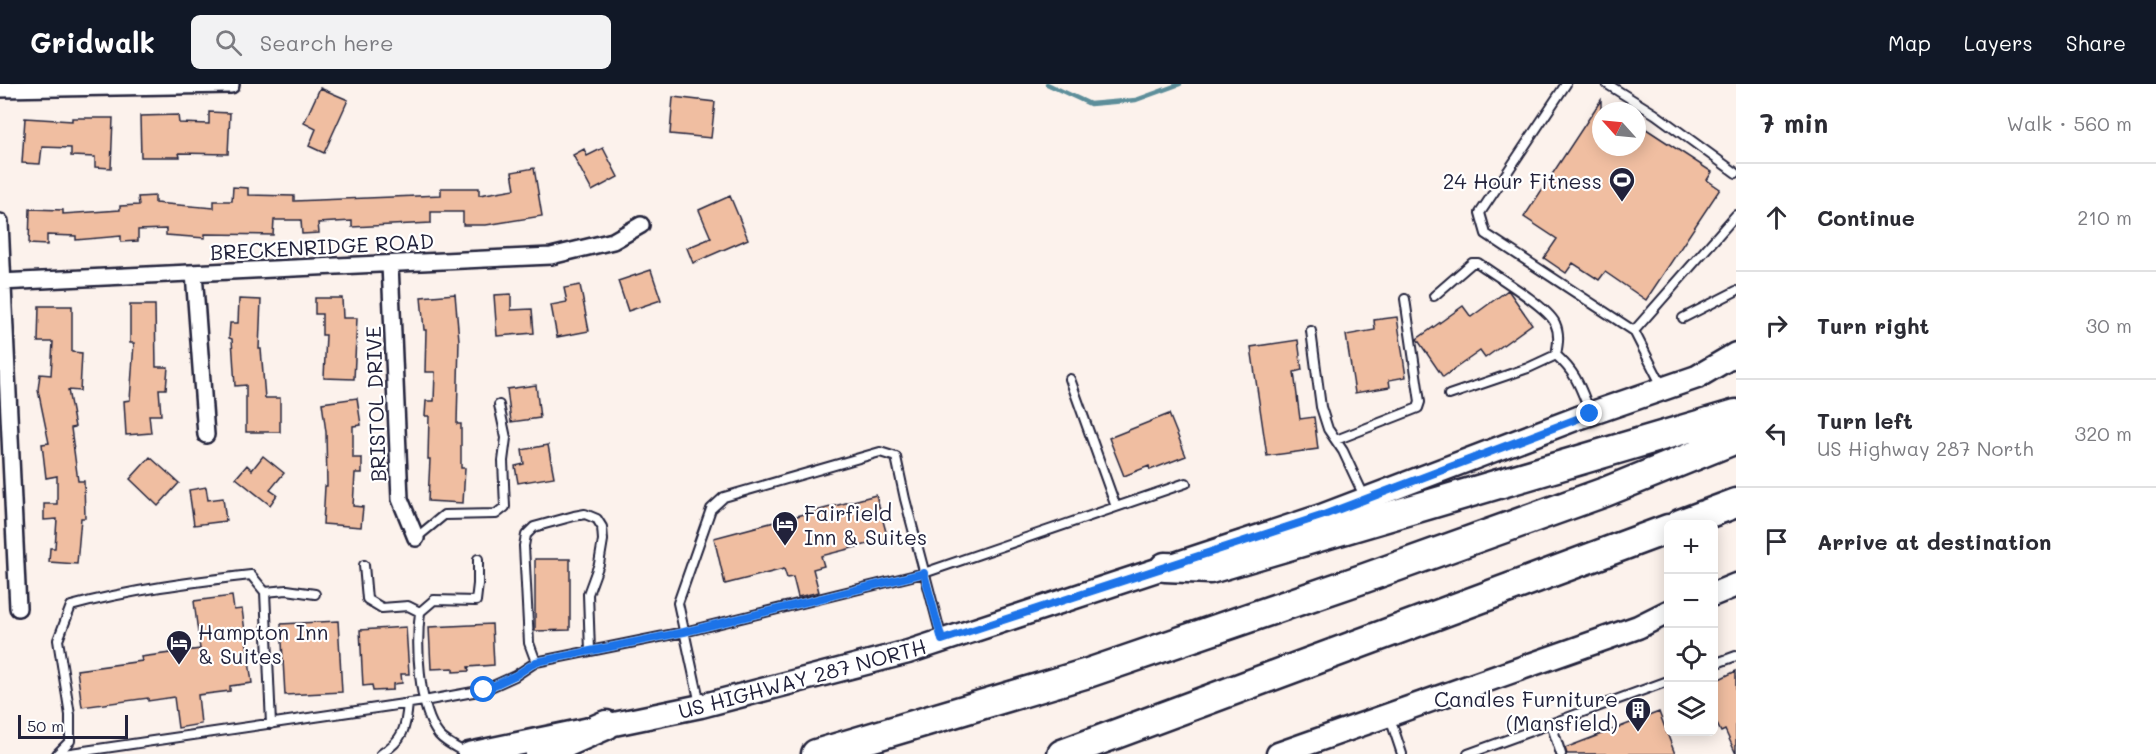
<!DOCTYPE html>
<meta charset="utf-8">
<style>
body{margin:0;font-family:Mali,sans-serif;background:#f2f2f3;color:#2b2b33}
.controls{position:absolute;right:18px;bottom:18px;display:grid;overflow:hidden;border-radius:9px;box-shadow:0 3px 15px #0003}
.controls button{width:54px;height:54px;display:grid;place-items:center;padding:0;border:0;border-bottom:2px solid #e1e1e2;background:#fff;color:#2b2b33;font:30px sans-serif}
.compass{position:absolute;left:1592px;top:18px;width:54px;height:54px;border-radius:50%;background:#fff;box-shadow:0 3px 15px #0003;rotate:297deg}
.scale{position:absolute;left:18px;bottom:15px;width:110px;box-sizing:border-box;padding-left:6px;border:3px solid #22223b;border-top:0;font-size:16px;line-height:21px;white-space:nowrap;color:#22223b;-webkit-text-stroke:4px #fff;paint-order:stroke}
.stop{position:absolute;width:18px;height:18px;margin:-14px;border:4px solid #1a73e8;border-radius:50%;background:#fff}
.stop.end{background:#1a73e8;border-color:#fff;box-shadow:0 2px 6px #0008}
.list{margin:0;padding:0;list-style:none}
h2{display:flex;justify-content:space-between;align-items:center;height:78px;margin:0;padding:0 24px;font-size:26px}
h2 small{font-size:20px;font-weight:400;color:#7c7c81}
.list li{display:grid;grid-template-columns:39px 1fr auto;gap:18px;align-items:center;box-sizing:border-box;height:108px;padding:0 24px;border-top:2px solid #e1e1e2}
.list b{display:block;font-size:22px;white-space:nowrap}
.list p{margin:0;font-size:20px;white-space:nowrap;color:#7c7c81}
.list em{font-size:20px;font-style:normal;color:#7c7c81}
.icon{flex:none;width:33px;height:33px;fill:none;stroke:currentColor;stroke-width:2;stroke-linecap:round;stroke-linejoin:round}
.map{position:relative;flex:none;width:1736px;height:670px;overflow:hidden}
header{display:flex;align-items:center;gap:36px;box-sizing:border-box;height:84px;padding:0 30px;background:#111827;color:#fff}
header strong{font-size:28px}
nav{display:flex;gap:33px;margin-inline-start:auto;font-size:21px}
.search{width:420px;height:54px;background:#f2f2f3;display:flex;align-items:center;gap:15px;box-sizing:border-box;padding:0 21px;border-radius:9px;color:#7c7c81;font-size:22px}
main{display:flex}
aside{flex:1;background:#fff}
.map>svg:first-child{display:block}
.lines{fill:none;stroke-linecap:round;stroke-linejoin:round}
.stream{stroke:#5d8e9a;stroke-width:4.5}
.building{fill:#f0bea1;stroke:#22223b;stroke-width:1.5}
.lane-casing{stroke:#22223b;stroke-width:12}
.street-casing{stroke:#22223b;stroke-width:20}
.secondary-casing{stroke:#22223b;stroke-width:27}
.highway-casing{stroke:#22223b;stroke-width:33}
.lane{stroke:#fff;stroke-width:8}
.street{stroke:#fff;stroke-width:15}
.secondary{stroke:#fff;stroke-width:22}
.highway{stroke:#fff;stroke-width:28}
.route{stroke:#1a73e8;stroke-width:8}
.labels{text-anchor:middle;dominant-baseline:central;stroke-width:4.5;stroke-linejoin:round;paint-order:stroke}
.poi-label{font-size:21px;fill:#22223b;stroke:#fff;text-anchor:end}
.street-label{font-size:21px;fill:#22223b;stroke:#fff}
</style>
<header>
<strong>Gridwalk</strong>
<div class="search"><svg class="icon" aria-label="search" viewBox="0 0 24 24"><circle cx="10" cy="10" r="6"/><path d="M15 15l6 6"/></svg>Search here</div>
<nav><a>Map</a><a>Layers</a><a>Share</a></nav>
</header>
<main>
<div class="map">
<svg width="1736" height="670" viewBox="0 0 1736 670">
<rect width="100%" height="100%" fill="#fcf2ec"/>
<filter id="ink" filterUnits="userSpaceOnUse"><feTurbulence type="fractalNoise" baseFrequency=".0167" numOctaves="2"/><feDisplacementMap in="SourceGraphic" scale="12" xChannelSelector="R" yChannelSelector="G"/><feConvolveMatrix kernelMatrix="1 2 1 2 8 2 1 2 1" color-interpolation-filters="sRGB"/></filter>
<g filter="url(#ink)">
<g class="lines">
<path class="stream" d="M1047,0L1090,20L1136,16L1180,0"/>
</g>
<path class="building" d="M320,4L348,16L324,69L309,62L316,45L304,39Z
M673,13L715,18L711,54L670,50Z
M1601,16V63H1637V39L1712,88L1707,96L1720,105L1646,216L1605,188L1599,196L1573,179L1566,189L1544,174L1557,155L1524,133Z
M209,28L230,29L228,70L179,69L180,73H141L140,32L178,31L179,39L209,40Z
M25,34L72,37V34H113L111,84L95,83V73L71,72V64L42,63L40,80L22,79Z
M603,64L618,93L592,107L573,71L584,65L587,72Z
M534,84L542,132L486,141H463V128H431V139L352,143V137L318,139L319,149L302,150L301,136H274L273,151L205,150V154L166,151V145L138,146V157L121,158V152L76,156V152L47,151V161L29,160L30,125L63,126V130L120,126V122L139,121L138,113L155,112V119L214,124V117H232L233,103L248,104V111L294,112V117L441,111V104H479V111L515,105L512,88Z
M730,112L748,155L693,179L687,164L711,154L699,126Z
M651,186L661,216L628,227L618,197Z
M580,201L589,247L557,253L551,221L567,218L564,204Z
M1508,206L1532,240L1485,274L1480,267L1443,293L1417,255L1463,222L1471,233Z
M455,210L459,256L457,340H461V384H465L463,419L428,417L430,375H428L429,332H425L426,317H434L435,288H425L426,246H424L421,213Z
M511,210V226L532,225L534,249L497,252L494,211Z
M315,214H342L343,234H357L354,295L324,294L326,251H322V230H315Z
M239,215L261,216L259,265H261L265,314H280V348H246V301L235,302L232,255L229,254L230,239H238Z
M130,221H155L156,283H168L166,305H159L161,331H149L151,349L126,351L124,317L130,316L134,259H130Z
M39,222H72V268L82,269L80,307L68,306L75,343L71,344L78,397H84L85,434H81L77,480L49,478L50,464H55L57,435L44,436V420H57V392L46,394L42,360L49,359L38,306L40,290L51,291L53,258H38Z
M1397,233L1406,293L1389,296L1390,303L1355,309L1346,251L1375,246L1374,236Z
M1298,256L1302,286L1294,288L1300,335L1314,333L1318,365L1267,372L1251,263Z
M536,301L540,334L511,338L507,305Z
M357,314L361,341L353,342V374H362V389H355L353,422L363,423L361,443L323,440L325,402H327L326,348L322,319Z
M1169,330L1186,372L1150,386L1149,382L1124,392L1109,354Z
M548,361L554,393L518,399L515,382L524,380L522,366Z
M263,372L284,389L270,406L277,411L270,421L236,394L247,381L252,386Z
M150,373L179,399L158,422L130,395Z
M206,403L208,416L223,414L226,437L194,441L189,406Z
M876,411L888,455L821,472L824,482L813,485L819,508L798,513L793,493L787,494L784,485L725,500L714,454Z
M535,475H570V546L535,547Z
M232,512L234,526L242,525L252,599L230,602V607L198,611L201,640L178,644L174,613L148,617V614L82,623L77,586L142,577L141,573L200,565L194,517Z
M338,537L342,608L285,611L281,540Z
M492,540L494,581L468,583L469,587L453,588V584L431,585L429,543Z
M406,543L409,590H401L402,599L393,600V606L373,607L372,601L363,602L360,546Z
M1736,587V670L1725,646L1721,648L1713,632V598Z
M1659,628L1675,670H1567L1565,664Z"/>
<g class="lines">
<g class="lane-casing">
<path id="lane" d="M1566,0L1480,129L1486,150L1634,247L1736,131
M1607,0L1655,30L1736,89
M1434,212L1472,179H1478C1495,191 1548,223 1555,239C1560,250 1558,260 1556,271
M1683,234L1736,207
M1311,247L1321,323L1328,345L1343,367L1365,414
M1634,247L1662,302
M1070,295L1116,423
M1449,311L1528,284L1556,271C1577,290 1580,303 1590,328
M1336,356L1418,324L1420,318L1405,215
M416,454L444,431L496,430L505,423L503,377L506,354L499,321
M364,481L367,515L382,524L408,522L420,528C416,561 418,625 439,651C445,658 457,664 466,669
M265,508L287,506L315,510
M420,528L434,516L476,517L478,500V475
M536,578L529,559L524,462L526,451L534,443L574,432L585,430L597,435L602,443L603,456L599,480L588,510L590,567
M1714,580L1736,572
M700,620L678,519L711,425L724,413L880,368L896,373L905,415L942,555
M1390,634L1402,670
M1551,640L1561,670
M57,670L70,657V631L58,556L71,522C130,506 190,498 251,491L265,508L271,640
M64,670L424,617L484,606L515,592L536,578L684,548L924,489L1186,399
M381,670C403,656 406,645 408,619
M1468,670L1668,597"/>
</g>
<g class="street-casing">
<path id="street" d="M0,5L231,1
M0,138L18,524
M390,180L400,415L416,454
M194,189L206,351
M0,198L551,172L613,157L641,141"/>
</g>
<g class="secondary-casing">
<path id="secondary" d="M1714,510L1736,501
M469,670L701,622L908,568L1321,432L1578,334L1697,293L1736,270
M1278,670L1638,543L1668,528"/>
</g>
<g class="highway-casing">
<path id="highway" d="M1680,440L1736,419
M1165,483L1210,485L1736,330
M540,670L606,641
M816,670L1088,589L1365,494L1605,408L1736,355
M1062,670L1668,445"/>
</g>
<use href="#lane" class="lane"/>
<use href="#street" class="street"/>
<use href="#secondary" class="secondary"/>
<use href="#highway" class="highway"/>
</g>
</g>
<g class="lines" filter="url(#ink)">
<path class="route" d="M484,606L516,591L536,578L684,548L924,489L942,556L1321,432L1590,330"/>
</g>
<defs>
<g id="stadium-pin" transform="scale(1.35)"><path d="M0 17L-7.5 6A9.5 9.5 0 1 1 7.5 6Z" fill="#22223b" stroke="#fff"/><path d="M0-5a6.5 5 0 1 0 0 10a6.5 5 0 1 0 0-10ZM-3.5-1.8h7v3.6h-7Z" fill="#fff"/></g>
<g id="hotel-pin" transform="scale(1.35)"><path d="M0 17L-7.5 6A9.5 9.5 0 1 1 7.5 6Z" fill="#22223b" stroke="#fff"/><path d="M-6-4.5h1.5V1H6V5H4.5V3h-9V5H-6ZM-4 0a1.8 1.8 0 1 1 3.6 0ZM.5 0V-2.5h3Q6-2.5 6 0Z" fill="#fff"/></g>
<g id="building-pin" transform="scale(1.35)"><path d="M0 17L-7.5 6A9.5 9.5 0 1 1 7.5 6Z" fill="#22223b" stroke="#fff"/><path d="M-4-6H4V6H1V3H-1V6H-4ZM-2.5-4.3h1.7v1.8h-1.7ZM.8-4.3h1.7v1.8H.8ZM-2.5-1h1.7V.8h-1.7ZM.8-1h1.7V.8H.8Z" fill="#fff"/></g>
</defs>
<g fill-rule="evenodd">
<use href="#stadium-pin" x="1622" y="96"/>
<use href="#hotel-pin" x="785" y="440"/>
<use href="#hotel-pin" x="179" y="559"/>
<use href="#building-pin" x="1638" y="626"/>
</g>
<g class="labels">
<g class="poi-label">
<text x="1602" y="96">24 Hour Fitness</text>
<text x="804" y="428" text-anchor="start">Fairfield<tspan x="804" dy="24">Inn &amp; Suites</tspan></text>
<text x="198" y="547" text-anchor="start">Hampton Inn<tspan x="198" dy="24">&amp; Suites</tspan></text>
<text x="1618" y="614">Canales Furniture<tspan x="1618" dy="24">(Mansfield)</tspan></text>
</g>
<g class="street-label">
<text transform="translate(322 162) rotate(-3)">BRECKENRIDGE ROAD</text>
<text transform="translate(375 320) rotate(-92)">BRISTOL DRIVE</text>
<text transform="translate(802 594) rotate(-15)">US HIGHWAY 287 NORTH</text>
</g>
</g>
</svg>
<div class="controls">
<button>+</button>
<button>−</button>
<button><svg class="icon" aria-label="locate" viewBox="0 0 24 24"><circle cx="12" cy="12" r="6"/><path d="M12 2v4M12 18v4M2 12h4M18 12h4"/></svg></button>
<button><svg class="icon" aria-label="layers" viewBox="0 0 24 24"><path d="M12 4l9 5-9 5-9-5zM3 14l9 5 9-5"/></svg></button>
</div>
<svg class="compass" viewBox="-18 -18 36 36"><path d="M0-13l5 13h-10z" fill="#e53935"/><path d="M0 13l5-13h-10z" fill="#7c7c81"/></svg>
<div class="scale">50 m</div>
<div class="stop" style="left:484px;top:606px"></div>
<div class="stop end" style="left:1590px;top:330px"></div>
</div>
<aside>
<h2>7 min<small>Walk · 560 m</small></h2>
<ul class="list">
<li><svg class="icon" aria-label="ahead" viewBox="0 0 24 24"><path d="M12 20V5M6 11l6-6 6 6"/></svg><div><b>Continue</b></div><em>210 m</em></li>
<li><svg class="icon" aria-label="right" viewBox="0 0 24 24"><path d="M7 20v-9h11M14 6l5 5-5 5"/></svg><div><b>Turn right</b></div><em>30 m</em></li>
<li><svg class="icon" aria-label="left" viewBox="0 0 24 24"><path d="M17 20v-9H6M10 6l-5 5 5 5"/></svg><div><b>Turn left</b><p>US Highway 287 North</p></div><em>320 m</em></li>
<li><svg class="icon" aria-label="arrive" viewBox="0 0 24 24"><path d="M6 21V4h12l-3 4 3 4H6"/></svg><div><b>Arrive at destination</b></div></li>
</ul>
</aside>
</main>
